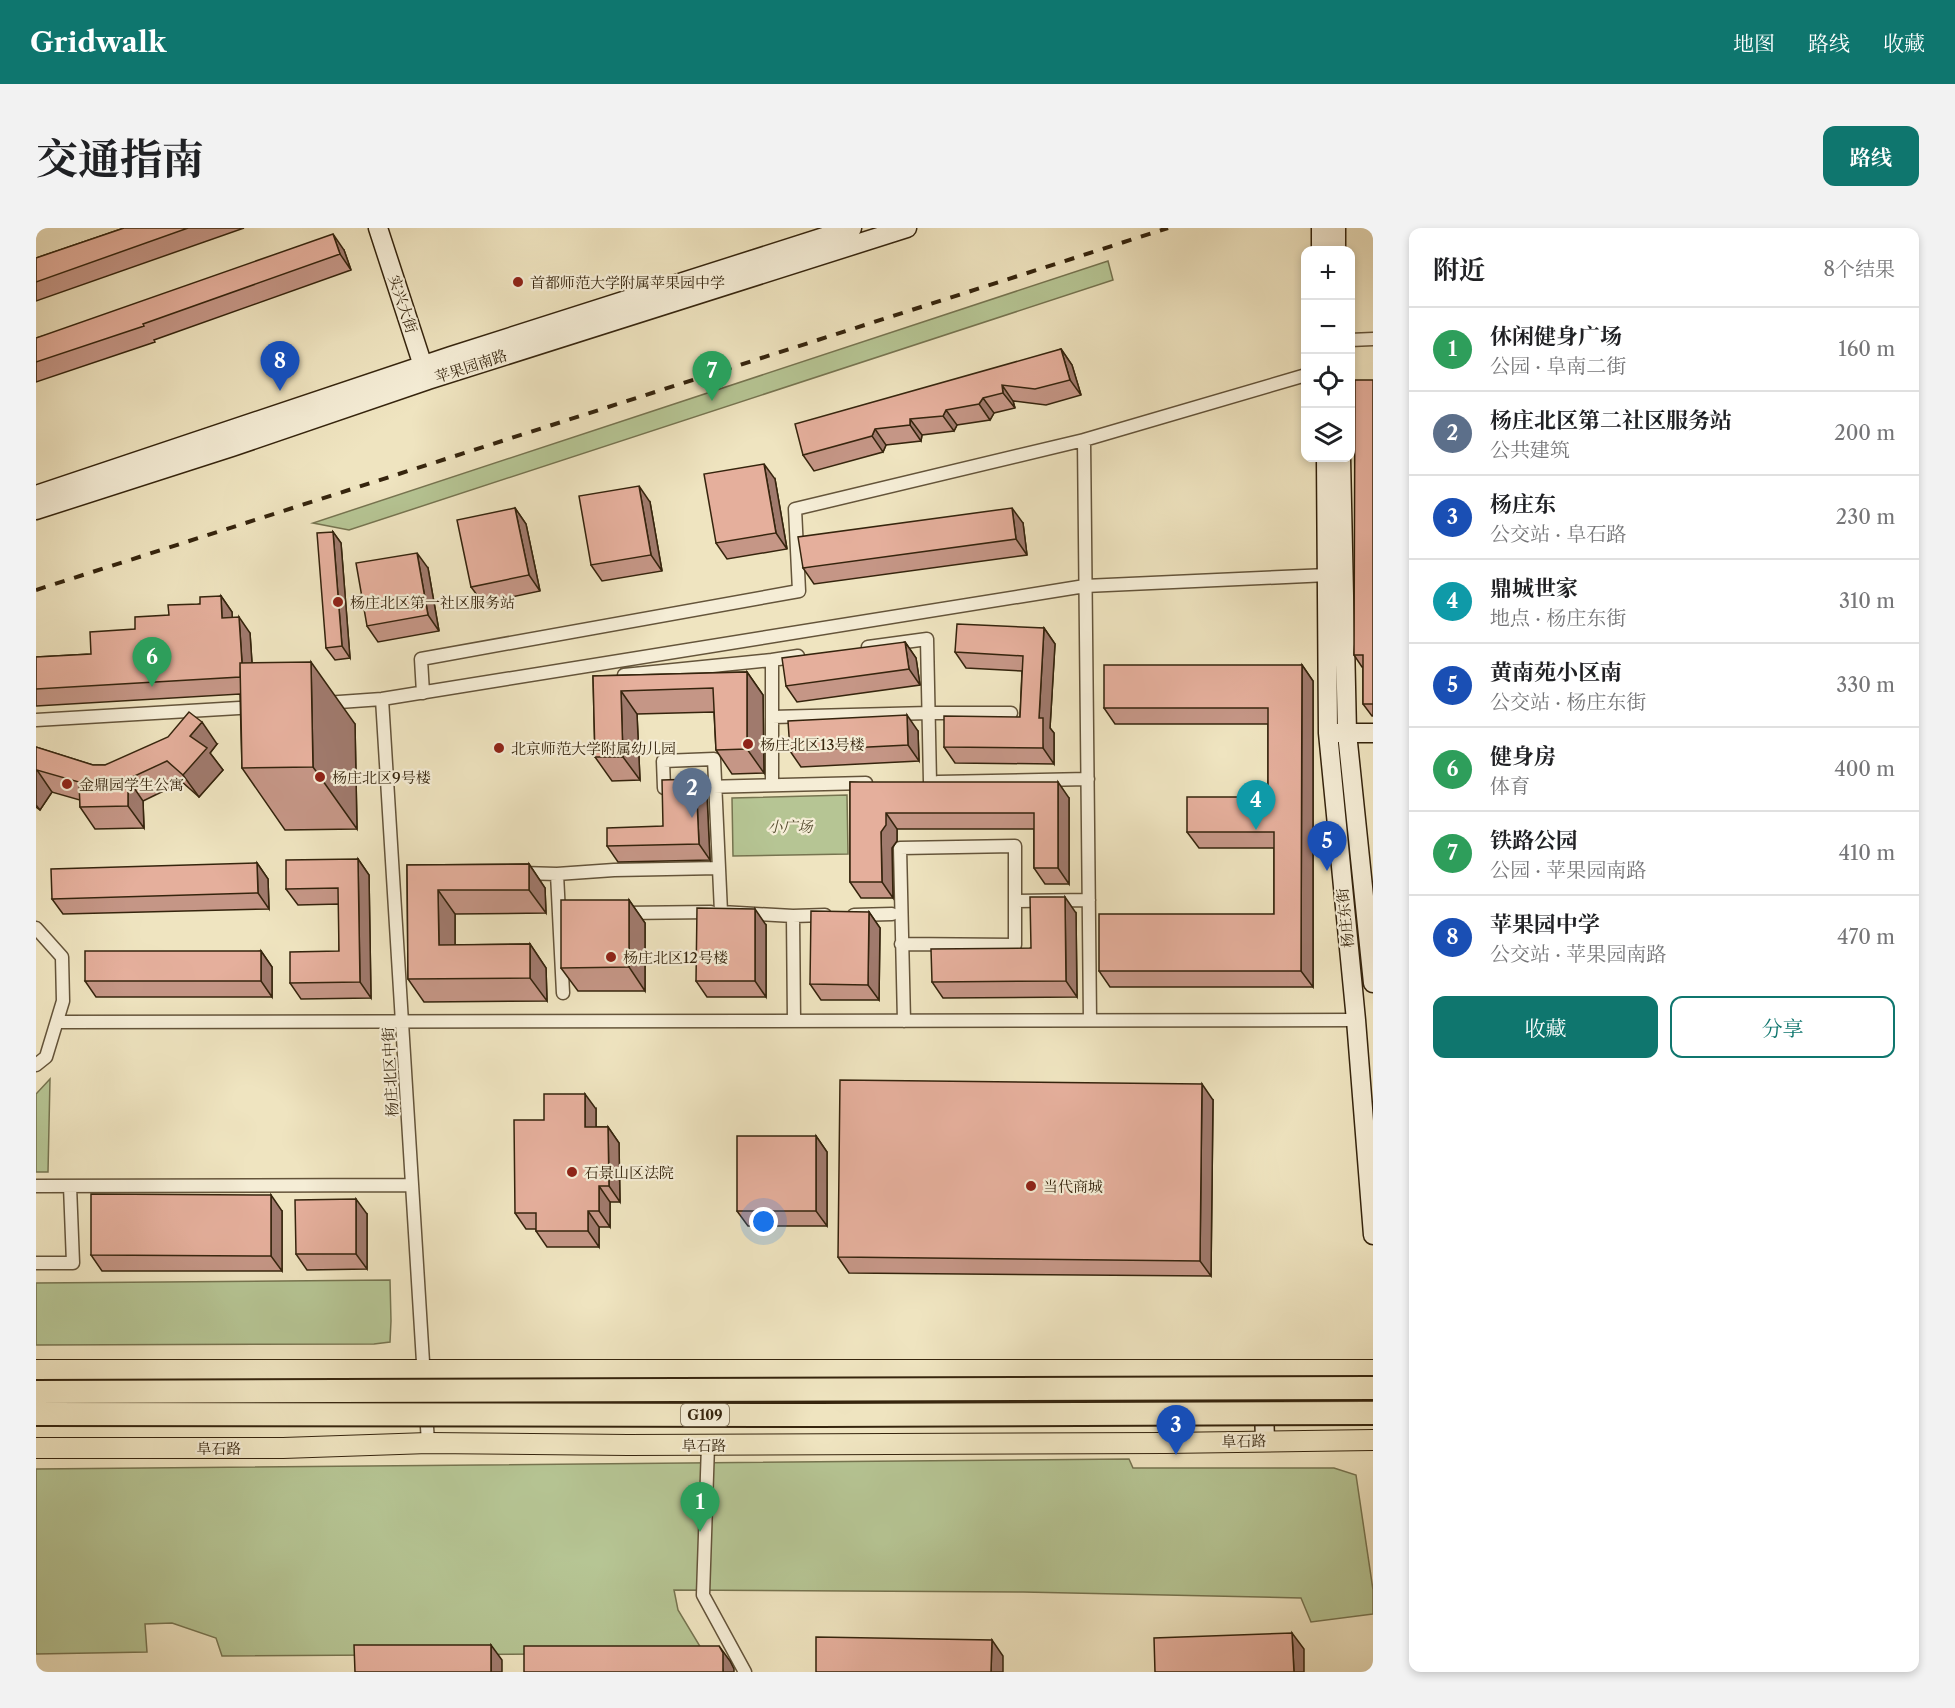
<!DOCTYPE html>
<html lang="zh">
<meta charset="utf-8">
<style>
body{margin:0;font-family:"Libre Caslon Text","Noto Serif SC",serif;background:#f2f2f2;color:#202124}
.controls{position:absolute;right:18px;top:18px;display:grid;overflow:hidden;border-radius:12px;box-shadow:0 3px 9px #0003}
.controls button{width:54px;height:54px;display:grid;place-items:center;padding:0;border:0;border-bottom:2px solid #e0e0e0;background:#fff;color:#202124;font:30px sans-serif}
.you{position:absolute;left:728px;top:994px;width:21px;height:21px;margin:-15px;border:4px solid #fff;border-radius:50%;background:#1a73e8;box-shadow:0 0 0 9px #1a73e833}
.badge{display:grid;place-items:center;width:39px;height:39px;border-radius:50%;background:#0f766e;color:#fff;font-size:20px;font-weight:700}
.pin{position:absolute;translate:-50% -50px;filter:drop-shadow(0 2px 3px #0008)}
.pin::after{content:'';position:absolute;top:32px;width:21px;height:18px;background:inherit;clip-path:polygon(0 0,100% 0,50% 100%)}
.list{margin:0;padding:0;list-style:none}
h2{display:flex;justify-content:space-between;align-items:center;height:78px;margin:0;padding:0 24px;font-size:26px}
h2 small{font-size:20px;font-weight:400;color:#757577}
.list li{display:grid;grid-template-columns:39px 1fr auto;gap:18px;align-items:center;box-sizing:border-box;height:84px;padding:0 24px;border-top:2px solid #e0e0e0}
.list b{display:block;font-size:22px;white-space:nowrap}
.list p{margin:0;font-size:20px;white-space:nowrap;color:#757577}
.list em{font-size:20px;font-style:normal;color:#757577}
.actions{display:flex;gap:12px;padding:18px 24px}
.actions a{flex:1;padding:14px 0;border:2px solid #0f766e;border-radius:12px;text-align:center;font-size:21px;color:#0f766e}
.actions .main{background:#0f766e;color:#fff}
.icon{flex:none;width:33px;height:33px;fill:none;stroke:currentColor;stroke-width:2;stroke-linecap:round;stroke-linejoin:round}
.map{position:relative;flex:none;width:1337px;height:1444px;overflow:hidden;border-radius:12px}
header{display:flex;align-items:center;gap:36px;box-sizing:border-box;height:84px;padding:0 30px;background:#0f766e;color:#fff}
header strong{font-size:28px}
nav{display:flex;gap:33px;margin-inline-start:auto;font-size:21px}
.intro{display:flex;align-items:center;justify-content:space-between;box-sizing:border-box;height:144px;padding:0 36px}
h1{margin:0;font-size:42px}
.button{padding:15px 27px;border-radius:12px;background:#0f766e;color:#fff;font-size:21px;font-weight:700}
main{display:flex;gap:36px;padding:0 36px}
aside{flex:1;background:#fff;border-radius:12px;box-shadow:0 3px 9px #0003}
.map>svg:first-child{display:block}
.green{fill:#b6c594;stroke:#767450;stroke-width:1.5}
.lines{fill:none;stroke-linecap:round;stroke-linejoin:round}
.street-casing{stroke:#64543a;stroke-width:15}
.secondary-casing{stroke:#35240d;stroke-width:21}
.primary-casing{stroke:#35240d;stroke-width:22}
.street{stroke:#f5edd6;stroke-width:12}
.secondary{stroke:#f5edd6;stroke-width:18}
.primary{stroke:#efe4c0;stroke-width:20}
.rail{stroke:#35240d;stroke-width:4;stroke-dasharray:10 10;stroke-linecap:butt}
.highway-bridge-casing{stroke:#35240d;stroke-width:26;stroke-linecap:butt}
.highway-bridge{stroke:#efe4c0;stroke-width:22}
.wall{fill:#c59686;stroke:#35240d;stroke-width:1.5}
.shaded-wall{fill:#a07a6d;stroke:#35240d;stroke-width:1.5}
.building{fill:#e5af9c;stroke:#35240d;stroke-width:1.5}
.poi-dot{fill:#8f2418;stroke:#f5edd6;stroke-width:2}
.labels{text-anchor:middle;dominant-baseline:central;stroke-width:4.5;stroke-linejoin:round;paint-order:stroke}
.shield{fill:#f5edd6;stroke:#6f6049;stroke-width:1.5}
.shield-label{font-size:14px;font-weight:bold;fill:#35240d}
.poi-label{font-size:15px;fill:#35240d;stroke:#f5edd6;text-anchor:start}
.street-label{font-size:15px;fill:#35240d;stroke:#f5edd6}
.park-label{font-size:15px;font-style:italic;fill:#554c2f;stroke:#f5edd6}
</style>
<header>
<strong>Gridwalk</strong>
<nav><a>地图</a><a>路线</a><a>收藏</a></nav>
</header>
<div class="intro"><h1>交通指南</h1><a class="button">路线</a></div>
<main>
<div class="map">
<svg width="1337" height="1444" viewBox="0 0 1337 1444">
<rect width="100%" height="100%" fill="#efe4c0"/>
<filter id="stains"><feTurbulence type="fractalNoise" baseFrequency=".00333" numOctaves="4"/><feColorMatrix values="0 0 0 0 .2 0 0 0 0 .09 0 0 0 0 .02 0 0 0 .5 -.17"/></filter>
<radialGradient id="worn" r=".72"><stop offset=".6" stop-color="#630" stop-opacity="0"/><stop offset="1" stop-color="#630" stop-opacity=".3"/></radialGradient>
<path class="green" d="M1072,33L1077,52L313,302L277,295Z
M811,567L812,626L697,628L696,570Z
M14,851L12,944H0V866Z
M354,1052L355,1093L354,1114L338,1116L0,1117V1055Z
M1093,1231L1097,1240H1298L1320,1247L1337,1362V1386L1275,1394L1265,1370L987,1364L638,1362L642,1382L668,1425L186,1428L180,1410L136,1395L109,1396L111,1424L0,1426V1241Z"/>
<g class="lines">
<g class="street-casing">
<path id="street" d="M1314,112L1337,111
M832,419L891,411L894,554
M736,432L762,428
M588,447L736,432V557
M387,465L385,431L763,363L759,281L1048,212
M346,471L392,1215
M289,475L346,471L1049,358L1292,347
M736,489L893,485H975
M0,492L221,479
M902,554L1052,551
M485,645L521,646L523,686
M521,646L578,642L683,640
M979,673L1053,672
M588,685L675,684
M818,687L856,686
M757,688L789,687
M0,700L26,729L27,773L10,829L0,837
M865,716L979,717V618L864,620L868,793
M527,765L523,686H540
M1054,792L1048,212L1270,147
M758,793L757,688L685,684L678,531L627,533L628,560L830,555
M22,794L1320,792
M0,958L376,957
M0,1035H37L34,958
M672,1217L667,1367L709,1444"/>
</g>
<g class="secondary-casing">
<path id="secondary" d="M342,0L390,147
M1285,0V22
M1300,0V22
M1290,230L1292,505L1320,792L1337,1007
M1305,230L1311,505L1337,755
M0,267L415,128L816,0
M0,282L196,219L392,152L871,0
M1300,505H1337
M1227,1148L1229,1213"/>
</g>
<g class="primary-casing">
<path id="primary" d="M0,1142H1337
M0,1220H247L392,1215L592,1217L1130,1215L1337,1212"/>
</g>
<use href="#street" class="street"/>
<use href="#secondary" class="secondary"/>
<use href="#primary" class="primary"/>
<path class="rail" d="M0,362L1132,0"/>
<g class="highway-bridge-casing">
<path id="highway-bridge" d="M0,1164L1337,1160
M0,1186L783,1187L1337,1185"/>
</g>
<use href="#highway-bridge" class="highway-bridge"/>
</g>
<path class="wall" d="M88,0H208L0,73V30Z
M308,22L315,42L118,112L119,114L0,154V110Z
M1025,121L1036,137L1045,167L1010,177L977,173L979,180L958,185L954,192L921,197L918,203L886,207L885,213L850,217L847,224L778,243L767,227Z
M1337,152V488H1336L1327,476V439H1326L1318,427Z
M739,251L751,321L691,331L680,315Z
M614,274L626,343L566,353L555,337Z
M479,280L490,296L504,363L447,375L435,359Z
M987,295L991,327L778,356L767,340Z
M297,304L305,315L314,430L299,432L290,420Z
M392,340L403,403L342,414L331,398Z
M185,368L196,384V390L214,405L216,435L319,496L321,601L249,602L206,540L204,466L0,478V429L55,426L99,401L133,387Z
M1008,400L1019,416L1014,500L1018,505V536L919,535L908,519L984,489L986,443L930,440L919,424Z
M869,414L880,430L884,457L761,474L750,458Z
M1266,437L1277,453V759H1074L1063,743L1238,686V620H1163L1151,604L1232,569V496H1079L1068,480Z
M711,444L727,467L728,545L696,546L680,522L678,484L601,486L604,552L576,553L559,529L557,448Z
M882,503L883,533L765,539L754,523Z
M181,516L174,525L187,542L163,569L146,554L107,573L108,600L59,601L44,579V572L16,564L4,582L0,579V519L57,537H69Z
M814,554L1033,570V656H1009L998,640V601H861V613L856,620L857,670H825L814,654Z
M671,567L674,632L582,634L571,618L627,598Z
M322,631L333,647L335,770L265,771L254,755L303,723V676L262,677L250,661Z
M221,635L232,651L233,681L27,686L16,671Z
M493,636L509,660L510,685L419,686V717L494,716L510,740L511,773L388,774L372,751L371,637Z
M593,672L609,695V763H542L525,740Z
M833,684L844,700L843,772H785L774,756Z
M1040,685L1041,769L907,770L896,754L995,720Z
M730,697V769H671L660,753Z
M225,723L236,739V769H60L49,753Z
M1177,872L1175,1048L813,1045L802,1029Z
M560,881V899H572L583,915L584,974H574V999H563V1019H511L500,1003V1001H490L479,985Z
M780,908L791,924V998H712L701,983Z
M246,983V1043H66L55,1027Z
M331,986V1041L271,1042L260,1026Z"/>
<path class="shaded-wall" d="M297,6L308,22L315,42L304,26Z
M1025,121L1036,137L1045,167L1034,152Z
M966,157L977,173L979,180L967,165Z
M947,170L958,185L954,192L943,176Z
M910,182L921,197L918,203L907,188Z
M874,191L886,207L885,213L874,197Z
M839,201L850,217L847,224L836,208Z
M728,236L739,251L751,321L740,305Z
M603,258L614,274L626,343L615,327Z
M479,280L490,296L504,363L493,347Z
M976,280L987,295L991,327L980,311Z
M297,304L305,315L314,430L306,418Z
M381,325L392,340L403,403L392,387Z
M185,368L196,384L197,406L186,390Z
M203,389L214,405L218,465L207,449Z
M1008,400L1019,416L1014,500L1018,505V536L1007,520L1003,490Z
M869,414L880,430L884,457L873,441Z
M275,434L319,496L321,601L277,539Z
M1266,437L1277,453V759L1265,743Z
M711,444L727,467L728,545L711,521Z
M585,463L601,486L604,552L587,529Z
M871,487L882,503L883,533L872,517Z
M166,494L181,516L174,525L187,542L163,569L147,547L154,508Z
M1,542L16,564L4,582L0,577V543Z
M92,551L107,573L108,600L92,578Z
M660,551L671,567L674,632L663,616Z
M1022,554L1033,570V656L1022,640Z
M850,585L861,601V613L856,620L857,670L846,654L845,604Z
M322,631L333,647L335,770L324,754Z
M221,635L232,651L233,681L222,665Z
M493,636L509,660L510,685L493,662Z
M402,662L419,686V741L403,717Z
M1029,669L1040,685L1041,769L1030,753Z
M593,672L609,695V763L593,739Z
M719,681L730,697V769L719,753Z
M833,684L844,700L843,772L832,757Z
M494,716L510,740L511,773L494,750Z
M225,723L236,739V769L225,753Z
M1166,856L1177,872L1175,1048L1164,1033Z
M549,866L560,881V915L549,899Z
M572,899L583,915L584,974L573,958Z
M780,908L791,924V998L780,983Z
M563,958L574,974V999L563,983Z
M235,967L246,983V1043L235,1028Z
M320,971L331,986V1041L320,1026Z
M552,983L563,999V1019L552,1003Z
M1256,1405L1268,1421V1444H1258Z
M956,1412L967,1428V1444H955Z
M455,1417L466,1432V1444H455Z
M683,1418L694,1433L698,1441V1444H687Z"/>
<path class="building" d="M88,0H152L0,54V30Z
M297,6L304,26L107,96L108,98L0,134V110Z
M1025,121L1034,152L999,161L966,157L967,165L947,170L943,176L910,182L907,188L874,191V197L839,201L836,208L767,227L759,196Z
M1319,152H1337V476H1327V427H1318Z
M728,236L740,305L680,315L668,246Z
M603,258L615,327L555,337L543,268Z
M479,280L493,347L435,359L421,292Z
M976,280L980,311L767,340L762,309Z
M297,304L306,418L290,420L281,305Z
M381,325L392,387L331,398L320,335Z
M185,368L186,390L203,389L206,435H204V449L0,461V429L55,426L54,404L99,401V389L133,387L132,377L164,376V369Z
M921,396L1008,400L1003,490H1007V520L908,519V488L984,489L987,428L919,424Z
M869,414L873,441L750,458L746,430Z
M275,434L277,539L206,540L204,435Z
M1068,437H1266L1265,743H1063V686H1238V604H1151V569H1232V480H1068Z
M711,444V521L680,522L677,460L585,463L587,529H559L557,448Z
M153,484L166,494L154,508L171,520L147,547L131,533L92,551V578L44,579L43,554L1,542L0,543V519L57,537H69L132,509Z
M871,487L872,517L754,523L752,493Z
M660,551L663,616L571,618V600L627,598L626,552Z
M814,554H1022V640H998V585H850V597L845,604L846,654H814Z
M322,631L324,754L254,755V724L303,723L302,660L250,661V632Z
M221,635L222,665L16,671L15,641Z
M493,636V662H402L403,717L494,716V750L372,751L371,637Z
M994,669H1029L1030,753L896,754L895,721L995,720Z
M525,672H593V739L525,740Z
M661,680L719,681V753H660Z
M775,683L833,684L832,757L774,756Z
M49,723H225V753H49Z
M804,852L1166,856L1164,1033L802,1029Z
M508,866H549V899H572L573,958H563V983H552V1003H500V985H479L478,892H508Z
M701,908H780V983H701Z
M55,966L235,967V1028L55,1027Z
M320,971V1026H260L259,972Z
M1256,1405L1258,1444H1119L1118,1410Z
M780,1409L956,1412L955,1444H780Z
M318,1417H455V1444H319Z
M488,1418H683L687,1425V1444H488Z"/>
<g class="poi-dot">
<circle cx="482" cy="54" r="6"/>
<circle cx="302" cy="374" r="6"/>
<circle cx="712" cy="516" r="6"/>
<circle cx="463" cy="520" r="6"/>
<circle cx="284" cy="549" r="6"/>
<circle cx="31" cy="556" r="6"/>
<circle cx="575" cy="729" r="6"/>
<circle cx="536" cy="944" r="6"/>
<circle cx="995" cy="958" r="6"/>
</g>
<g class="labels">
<rect class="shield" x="645" y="1176" width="48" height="22" rx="4.5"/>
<g class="shield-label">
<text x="669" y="1187">G109</text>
</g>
<g class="poi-label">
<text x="494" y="54">首都师范大学附属苹果园中学</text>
<text x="314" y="374">杨庄北区第一社区服务站</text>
<text x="724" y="516">杨庄北区13号楼</text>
<text x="475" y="520">北京师范大学附属幼儿园</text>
<text x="296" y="549">杨庄北区9号楼</text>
<text x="43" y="556">金鼎园学生公寓</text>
<text x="587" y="729">杨庄北区12号楼</text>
<text x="548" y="944">石景山区法院</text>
<text x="1007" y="958">当代商城</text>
</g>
<g class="street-label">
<text transform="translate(367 76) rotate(72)">实兴大街</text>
<text transform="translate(435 138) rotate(-18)">苹果园南路</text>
<text transform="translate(1309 690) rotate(-96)">杨庄东街</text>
<text transform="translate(354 844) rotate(-93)">杨庄北区中街</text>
<text transform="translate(1208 1213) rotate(-1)">阜石路</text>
<text x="668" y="1217">阜石路</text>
<text x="183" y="1220">阜石路</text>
</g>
<g class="park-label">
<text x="754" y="598">小广场</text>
</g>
</g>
<rect width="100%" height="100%" filter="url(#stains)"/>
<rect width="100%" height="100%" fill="url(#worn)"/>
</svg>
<div class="controls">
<button>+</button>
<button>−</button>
<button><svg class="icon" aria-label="locate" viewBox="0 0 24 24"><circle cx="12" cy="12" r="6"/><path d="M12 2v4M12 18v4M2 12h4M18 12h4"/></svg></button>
<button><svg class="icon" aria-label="layers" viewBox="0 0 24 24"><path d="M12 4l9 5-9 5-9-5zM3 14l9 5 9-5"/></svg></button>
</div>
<div class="you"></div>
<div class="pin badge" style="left:664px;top:1304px;background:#2e9e5b">1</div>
<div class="pin badge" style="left:656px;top:590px;background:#5c6f8a">2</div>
<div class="pin badge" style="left:1140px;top:1227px;background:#1a4fb4">3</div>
<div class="pin badge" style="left:1220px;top:602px;background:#0f9aa8">4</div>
<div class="pin badge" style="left:1291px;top:643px;background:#1a4fb4">5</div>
<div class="pin badge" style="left:116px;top:459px;background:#2e9e5b">6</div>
<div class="pin badge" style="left:676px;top:173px;background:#2e9e5b">7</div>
<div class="pin badge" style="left:244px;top:163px;background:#1a4fb4">8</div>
</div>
<aside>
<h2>附近<small>8个结果</small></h2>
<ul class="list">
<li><span class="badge" style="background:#2e9e5b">1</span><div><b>休闲健身广场</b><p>公园 · 阜南二街</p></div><em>160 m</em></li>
<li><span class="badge" style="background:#5c6f8a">2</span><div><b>杨庄北区第二社区服务站</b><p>公共建筑</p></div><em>200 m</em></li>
<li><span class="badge" style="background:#1a4fb4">3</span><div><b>杨庄东</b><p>公交站 · 阜石路</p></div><em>230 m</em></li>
<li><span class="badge" style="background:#0f9aa8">4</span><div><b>鼎城世家</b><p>地点 · 杨庄东街</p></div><em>310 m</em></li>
<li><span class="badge" style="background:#1a4fb4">5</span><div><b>黄南苑小区南</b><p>公交站 · 杨庄东街</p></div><em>330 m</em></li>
<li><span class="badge" style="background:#2e9e5b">6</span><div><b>健身房</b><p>体育</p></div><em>400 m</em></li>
<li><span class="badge" style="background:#2e9e5b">7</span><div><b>铁路公园</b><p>公园 · 苹果园南路</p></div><em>410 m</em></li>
<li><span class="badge" style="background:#1a4fb4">8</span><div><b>苹果园中学</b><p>公交站 · 苹果园南路</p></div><em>470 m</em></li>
</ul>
<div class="actions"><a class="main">收藏</a><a>分享</a></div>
</aside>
</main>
